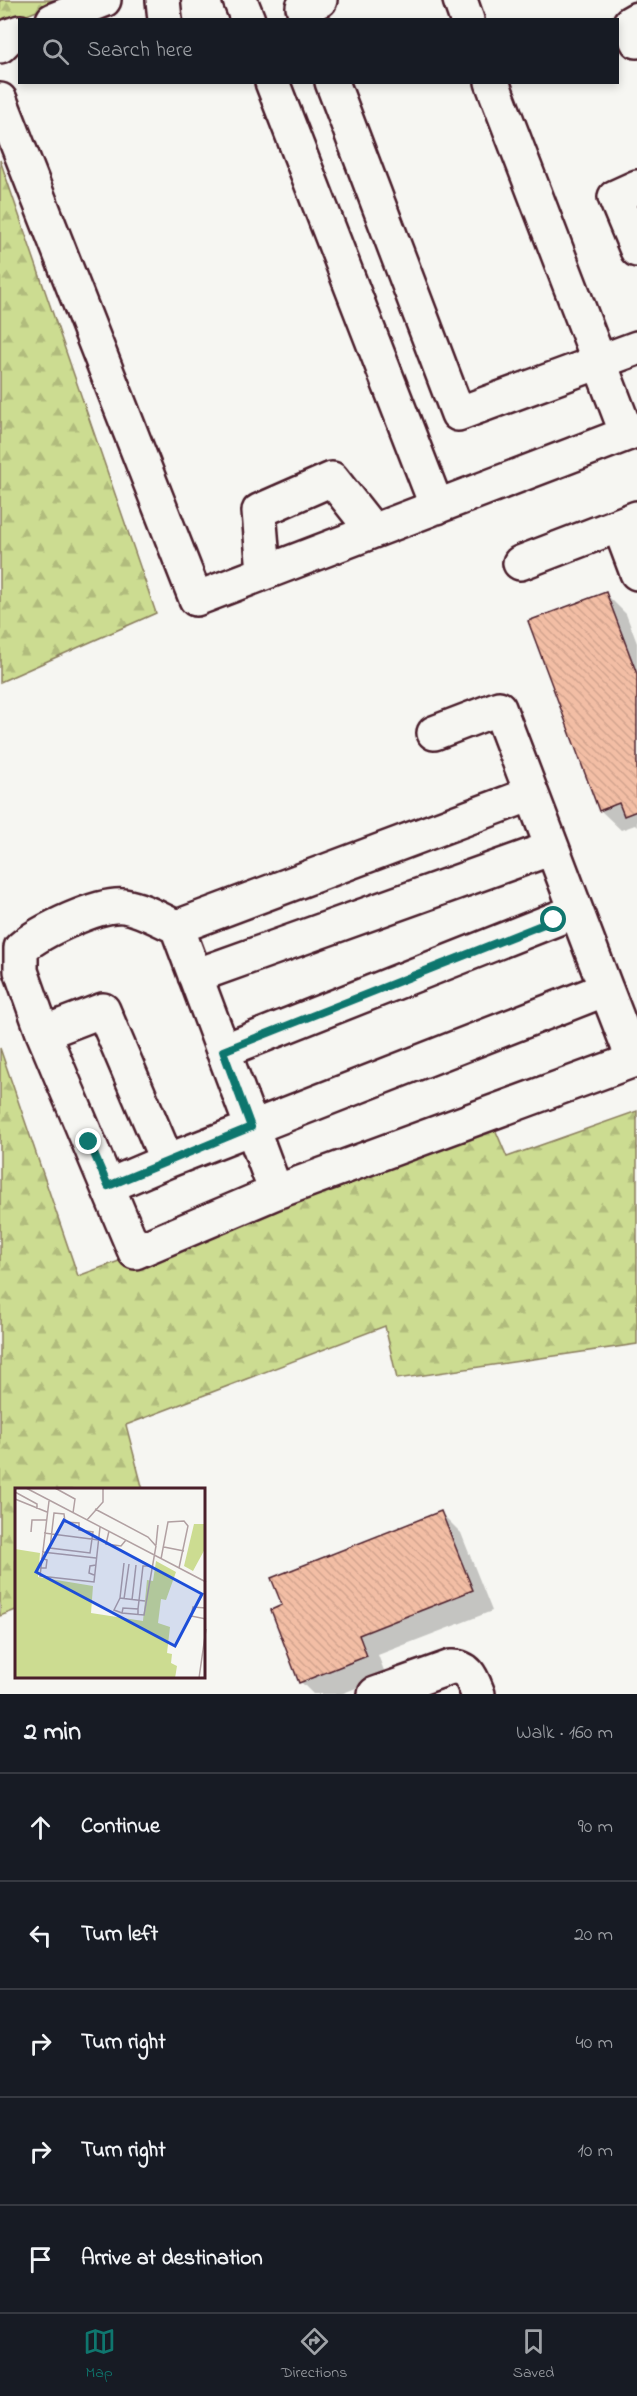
<!DOCTYPE html>
<meta charset="utf-8">
<style>
body{margin:0;font-family:"Indie Flower",sans-serif;background:#20242c;color:#f1f3f6}
.stop{position:absolute;width:18px;height:18px;margin:-14px;border:4px solid #0f766e;border-radius:50%;background:#fff}
.stop.end{background:#0f766e;border-color:#fff;box-shadow:0 2px 6px #0008}
.list{margin:0;padding:0;list-style:none}
h2{display:flex;justify-content:space-between;align-items:center;height:78px;margin:0;padding:0 24px;font-size:26px}
h2 small{font-size:20px;font-weight:400;color:#9ea1a6}
.list li{display:grid;grid-template-columns:39px 1fr auto;gap:18px;align-items:center;box-sizing:border-box;height:108px;padding:0 24px;border-top:2px solid #363941}
.list b{display:block;font-size:22px;white-space:nowrap}
.list em{font-size:20px;font-style:normal;color:#9ea1a6}
.icon{flex:none;width:33px;height:33px;fill:none;stroke:currentColor;stroke-width:2;stroke-linecap:round;stroke-linejoin:round}
.map{position:relative;flex:none;width:637px;height:1694px;overflow:hidden}
.search{position:absolute;background:#171b24;box-shadow:0 3px 9px #0003;left:18px;right:18px;top:18px;height:66px;display:flex;align-items:center;gap:15px;box-sizing:border-box;padding:0 21px;border-radius:0px;color:#9ea1a6;font-size:22px}
.sheet{height:618px;background:#171b24}
nav{display:flex;justify-content:space-around;align-items:center;box-sizing:border-box;height:84px;border-top:2px solid #363941;background:#171b24;font-size:16px;color:#9ea1a6}
nav a{display:grid;justify-items:center;gap:3px}
nav .on{color:#0f766e}
.map>svg:first-child{display:block}
.forest{fill:url(#forest-firs);stroke:#8b7e5e;stroke-width:1.5}
.shadow{fill:#0003}
.building{fill:url(#building-back-hatch);stroke:#4a1f2b;stroke-width:1.5}
.lines{fill:none;stroke-linecap:round;stroke-linejoin:round}
.minor-casing{stroke:#4a1f2b;stroke-width:38}
.minor{stroke:#f6f6f2;stroke-width:33}
.route{stroke:#0f766e;stroke-width:8}
.inset-road{fill:none;stroke:#b1a0a2;stroke-width:1.5}
.view{fill:#1d4ed8;fill-opacity:0.15;stroke:#1d4ed8;stroke-width:3}
.inset-edge{fill:none;stroke:#4a1f2b;stroke-width:3}
</style>
<div class="map">
<svg width="637" height="1694" viewBox="0 0 637 1694">
<defs>
<pattern id="forest-firs" width="22" height="20" patternUnits="userSpaceOnUse" patternTransform="scale(1.5)"><rect width="22" height="20" fill="#ccdc91"/><path d="M5 1l3.5 6h-7zM16 11l3.5 6h-7z" fill="#b1bc7d"/></pattern>
<pattern id="building-back-hatch" width="6" height="6" patternUnits="userSpaceOnUse" patternTransform="scale(1.5)"><rect width="6" height="6" fill="#f3bea5"/><path d="M-1 5l2 2M0 0l6 6M5-1l2 2" fill="none" stroke="#d2a38e"/></pattern>
</defs>
<rect width="100%" height="100%" fill="#f6f6f2"/>
<filter id="ink" filterUnits="userSpaceOnUse"><feTurbulence type="fractalNoise" baseFrequency=".0167" numOctaves="2"/><feDisplacementMap in="SourceGraphic" scale="12" xChannelSelector="R" yChannelSelector="G"/><feConvolveMatrix kernelMatrix="1 2 1 2 8 2 1 2 1" color-interpolation-filters="sRGB"/></filter>
<g filter="url(#ink)">
<path class="forest" d="M0,0H64L0,26Z
M0,160L156,613L0,682Z
M0,1048L78,1276L363,1172L483,1101L507,1157L637,1111V1344L397,1379L385,1326L126,1425L143,1490H16V1610L0,1616Z"/>
<path class="shadow" d="M606,594L626,614L637,643V827L635,825L621,830L600,810Z
M441,1513L461,1533L492,1611L378,1655L386,1676L341,1694H313L301,1682Z"/>
<path class="building" d="M606,592L637,674V811L624,816L619,803L599,811L528,621Z
M441,1511L473,1590L359,1635L367,1656L299,1683L271,1610L282,1605L271,1578Z"/>
<g class="lines">
<g class="minor-casing">
<path id="minor" d="M163,0L165,20
M240,0L248,20
M460,0L467,20
M637,19L630,23L637,41
M53,20L104,0
M308,20L303,7L320,0
M0,46L11,35L20,32
M272,82L437,507
M332,82L458,414L637,348
M492,82L627,434
M0,100L196,599L637,430
M637,187L615,197L637,250
M637,518L619,525L637,573
M520,563L619,525
M264,572L259,511L332,479L373,531
M434,733L499,708L606,989
M195,976L552,848
M43,1033L21,971V948C41,931 99,903 124,906C143,909 160,920 177,927
M223,1051L576,911
M167,1161L606,989L634,1061
M108,1186L167,1161L103,1010L43,1033L135,1252L276,1192L637,1059
M276,1192L177,927L531,794
M375,1694L451,1667C469,1666 472,1679 478,1694"/>
</g>
<use href="#minor" class="minor"/>
</g>
</g>
<g class="lines" filter="url(#ink)">
<path class="route" d="M89,1142L108,1186L251,1127L223,1051L554,920"/>
</g>
<g transform="translate(15 1488)">
<rect width="190" height="190" fill="#f6f6f2"/>
<path d="M179,36H190L191,59L178,83L169,78ZM0,61L25,65L23,89L78,98L76,125L128,133L132,92L138,93L141,73L161,84L151,112L146,111L143,135L155,139L152,165L157,166L156,175L162,178L160,190H0Z" fill="#ccdc91"/>
<path class="inset-road" d="M11,0L191,94M40,0L60,11L58,25M0,4L22,16V21M0,11L32,24M34,13L25,88L79,94L85,39M80,21L133,49L141,58L129,127L107,125L108,120L123,121V127M39,25L49,26L50,34L64,35V42L78,44L75,65L35,60ZM72,32L88,14V0M94,43L91,56L106,58L111,52M16,44L17,32H31M29,45L84,52M141,57L143,37M149,59L169,63M27,64L81,70M146,71L153,34L169,33L173,38L164,80M109,75L105,110L130,113M25,80H31L32,72L26,70M79,87L74,85L75,78L81,77M105,110L99,122L107,125M109,111L114,76M117,112L121,77M191,120L178,119L176,128L191,131M123,121L128,78H135M184,190L191,141"/>
<path class="view" d="M49,32L187,106L160,158L21,84Z"/>
<rect width="190" height="190" class="inset-edge"/>
</g>
</svg>
<div class="stop" style="left:554px;top:920px"></div>
<div class="stop end" style="left:89px;top:1142px"></div>
<div class="search"><svg class="icon" aria-label="search" viewBox="0 0 24 24"><circle cx="10" cy="10" r="6"/><path d="M15 15l6 6"/></svg>Search here</div>
</div>
<section class="sheet">
<h2>2 min<small>Walk · 160 m</small></h2>
<ul class="list">
<li><svg class="icon" aria-label="ahead" viewBox="0 0 24 24"><path d="M12 20V5M6 11l6-6 6 6"/></svg><div><b>Continue</b></div><em>90 m</em></li>
<li><svg class="icon" aria-label="left" viewBox="0 0 24 24"><path d="M17 20v-9H6M10 6l-5 5 5 5"/></svg><div><b>Turn left</b></div><em>20 m</em></li>
<li><svg class="icon" aria-label="right" viewBox="0 0 24 24"><path d="M7 20v-9h11M14 6l5 5-5 5"/></svg><div><b>Turn right</b></div><em>40 m</em></li>
<li><svg class="icon" aria-label="right" viewBox="0 0 24 24"><path d="M7 20v-9h11M14 6l5 5-5 5"/></svg><div><b>Turn right</b></div><em>10 m</em></li>
<li><svg class="icon" aria-label="arrive" viewBox="0 0 24 24"><path d="M6 21V4h12l-3 4 3 4H6"/></svg><div><b>Arrive at destination</b></div></li>
</ul>
</section>
<nav>
<a class="on"><svg class="icon" aria-label="map" viewBox="0 0 24 24"><path d="M3 6l6-2 6 2 6-2v14l-6 2-6-2-6 2zM9 4v14M15 6v14"/></svg>Map</a>
<a><svg class="icon" aria-label="directions" viewBox="0 0 24 24"><path d="M12 3l9 9-9 9-9-9zM9 14v-3h6M13 9l2 2-2 2"/></svg>Directions</a>
<a><svg class="icon" aria-label="saved" viewBox="0 0 24 24"><path d="M7 4h10v16l-5-4-5 4z"/></svg>Saved</a>
</nav>
